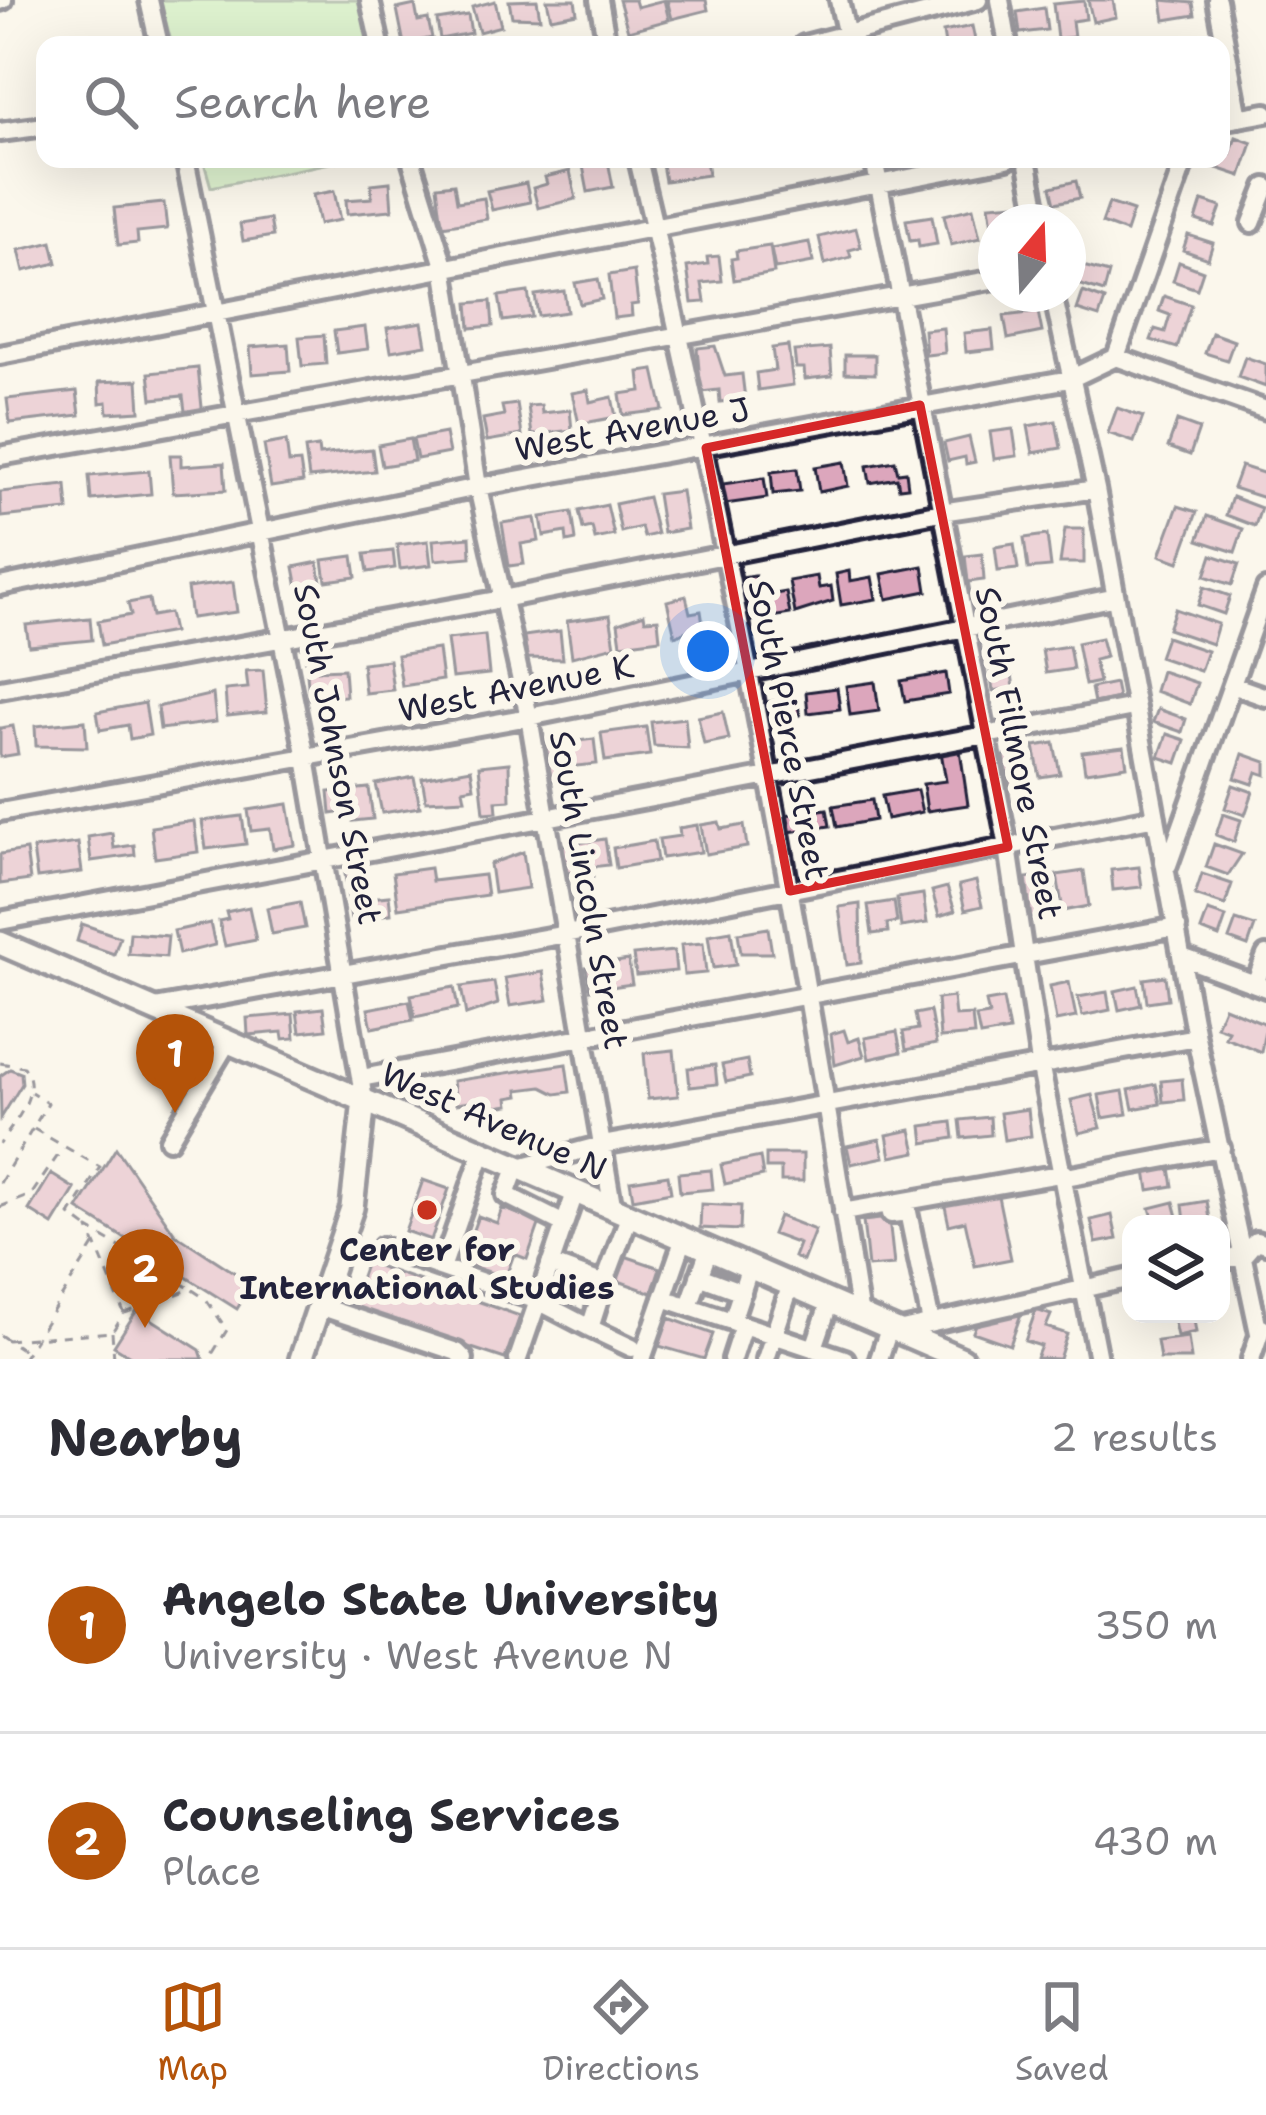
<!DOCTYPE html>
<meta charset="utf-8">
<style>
body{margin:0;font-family:"Shantell Sans",sans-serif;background:#f2f2f3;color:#2b2b33}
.controls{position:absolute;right:36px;bottom:36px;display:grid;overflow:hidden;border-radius:24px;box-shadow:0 12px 48px #0002}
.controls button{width:108px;height:108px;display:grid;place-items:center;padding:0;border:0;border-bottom:3px solid #e1e1e2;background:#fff;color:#2b2b33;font:60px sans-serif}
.compass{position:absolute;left:978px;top:204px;width:108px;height:108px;border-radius:50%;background:#fff;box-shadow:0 12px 48px #0002;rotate:19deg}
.you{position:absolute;left:708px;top:651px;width:42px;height:42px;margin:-30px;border:9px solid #fff;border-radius:50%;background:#1a73e8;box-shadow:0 0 0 18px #1a73e833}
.badge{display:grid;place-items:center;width:78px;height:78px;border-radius:50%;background:#b45309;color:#fff;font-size:39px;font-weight:700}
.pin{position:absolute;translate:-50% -99px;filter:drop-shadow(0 3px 6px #0008)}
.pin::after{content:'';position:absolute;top:63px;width:42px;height:36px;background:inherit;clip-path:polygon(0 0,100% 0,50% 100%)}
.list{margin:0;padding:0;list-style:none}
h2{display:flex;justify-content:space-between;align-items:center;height:156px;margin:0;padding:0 48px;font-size:51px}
h2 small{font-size:39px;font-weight:400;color:#7c7c81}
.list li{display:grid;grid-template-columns:78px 1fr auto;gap:36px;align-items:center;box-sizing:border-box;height:216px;padding:0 48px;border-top:3px solid #e1e1e2}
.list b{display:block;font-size:45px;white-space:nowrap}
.list p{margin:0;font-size:39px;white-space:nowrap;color:#7c7c81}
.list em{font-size:39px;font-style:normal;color:#7c7c81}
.icon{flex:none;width:66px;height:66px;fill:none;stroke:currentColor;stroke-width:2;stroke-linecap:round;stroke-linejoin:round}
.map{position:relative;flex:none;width:1266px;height:1359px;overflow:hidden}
.search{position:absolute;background:#fff;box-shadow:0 12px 48px #0002;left:36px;right:36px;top:36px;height:132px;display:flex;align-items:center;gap:30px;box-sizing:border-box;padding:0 42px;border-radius:24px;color:#7c7c81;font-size:45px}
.sheet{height:588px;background:#fff}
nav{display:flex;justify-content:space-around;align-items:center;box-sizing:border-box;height:168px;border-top:3px solid #e1e1e2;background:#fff;font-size:33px;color:#7c7c81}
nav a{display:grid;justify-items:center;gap:6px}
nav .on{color:#b45309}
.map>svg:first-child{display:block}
.green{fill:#b9e9a8;stroke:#6e8672;stroke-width:3}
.building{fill:#dca6bc;stroke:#22223b;stroke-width:3}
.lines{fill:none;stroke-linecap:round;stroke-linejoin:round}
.minor-casing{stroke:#22223b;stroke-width:26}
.major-casing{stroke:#22223b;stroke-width:30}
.path{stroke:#22223b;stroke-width:3;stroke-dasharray:9 9;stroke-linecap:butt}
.minor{stroke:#fbf7ec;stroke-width:16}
.major{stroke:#fbf7ec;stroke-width:21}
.marked{fill:none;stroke:#d62828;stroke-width:9;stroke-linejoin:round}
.poi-dot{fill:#c8321e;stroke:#fbf7ec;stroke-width:4.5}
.labels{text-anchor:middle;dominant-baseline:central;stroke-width:12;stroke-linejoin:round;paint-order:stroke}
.street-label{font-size:33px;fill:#22223b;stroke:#fbf7ec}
.poi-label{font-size:33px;font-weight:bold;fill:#22223b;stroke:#fbf7ec}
</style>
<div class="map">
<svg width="1266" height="1359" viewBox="0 0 1266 1359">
<rect width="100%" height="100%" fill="#fbf7ec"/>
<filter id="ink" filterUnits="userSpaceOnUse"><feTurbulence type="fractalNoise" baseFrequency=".00833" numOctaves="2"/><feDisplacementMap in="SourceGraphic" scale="24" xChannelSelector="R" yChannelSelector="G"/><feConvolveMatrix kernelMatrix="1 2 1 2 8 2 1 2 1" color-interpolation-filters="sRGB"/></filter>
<g filter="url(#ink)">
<path class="green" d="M160,0H366L377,45H172Z
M203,159H350L211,187Z"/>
<path class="building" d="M537,0L540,18L512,17L509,1Z
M547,0H575L577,13L551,18Z
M619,0H635L637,7L664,0L669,20L628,31Z
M667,0H706L708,10L672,19Z
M1088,0H1113L1116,17L1093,22Z
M1162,0L1193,3L1195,15L1165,20Z
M495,1L501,26L479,32L472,7Z
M1084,1L1086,19L1072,21L1074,37L1057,39L1053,4Z
M415,5L418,21L428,19L432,38L404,44L397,9Z
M1044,8L1047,30L1020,33L1017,12Z
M468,15L471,33L440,39L437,20Z
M972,26L976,45H945L943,32Z
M1236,137L1252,143L1241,176L1211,166L1213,159H1221V151L1230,154Z
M661,159H706L708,175L665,181Z
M608,161L613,187L588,192L583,166Z
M570,171L576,199L538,208L533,188L547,184L545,177Z
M1076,181L1080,198L1055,203L1051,187Z
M390,182L392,210L347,214L346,200L372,198L371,184Z
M526,183L530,202L492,210L487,191Z
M454,184L457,202L484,198L487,219L442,226L437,186Z
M334,191L340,220L319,224L313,195Z
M1202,201L1221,207L1214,226L1196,220Z
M164,203L167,229L137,232L138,243L118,245L114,208Z
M1015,203L1017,222L992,226L989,205Z
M1109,203L1133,211L1126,232L1102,223Z
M973,208L980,238L951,245L944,215Z
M932,216L937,244L919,247L918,240L910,241L906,220Z
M270,219L273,236L243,241L240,224Z
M856,228L861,247L849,250L851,257L825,264L819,237Z
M1188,235L1213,243L1208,259L1183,250Z
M52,242L57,263L24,271L19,250Z
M809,242L813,262L775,269L771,249Z
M770,246L774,273L734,280L731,259L737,258L736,251Z
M719,256L722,281L702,283L705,302L692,303L687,267L708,264L707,257Z
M1179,262L1203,271L1197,289L1173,281Z
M1083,266L1109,273L1104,292L1078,284Z
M634,271L638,304L631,305L632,316L614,318L609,275Z
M598,279L602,299L580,304L575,283Z
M564,291L567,312L538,316L535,295Z
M528,292L532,317L503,321L499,296Z
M1083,292L1105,300L1099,317L1077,310Z
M1164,296L1191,305L1177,348L1151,340L1155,329L1165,332L1170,315L1159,311Z
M491,301L493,326L470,328L468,303Z
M1038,312L1042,332L1008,339L1004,316Z
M422,322L426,345L391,351L387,328Z
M365,327L368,349L337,353L334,331Z
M943,328L945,353L926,355L924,330Z
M992,330L994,349L966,352L964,333Z
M1212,333L1234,341L1227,360L1205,353Z
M324,335L326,364L302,366L299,337Z
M288,344L290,371L252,374L250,347Z
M715,346L725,376L742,374L745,399L720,402L719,390L701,392L697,348Z
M788,346L793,385L758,390L756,373L775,370L772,348Z
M830,348L832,376L805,379L804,368H796L794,351Z
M845,355H875V374L845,373Z
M1245,357L1266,364V387L1238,377Z
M198,368L203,417L186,419L183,396L152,399L149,373Z
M654,370L663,410L623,415L620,394L641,391L639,372Z
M138,380L140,411L108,413L107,402L100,403L99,382Z
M588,390L590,402L612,397L616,417L579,424L572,393Z
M77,391L80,415L10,423L7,399Z
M517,404L522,435L487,441L483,419L504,415L502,406Z
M541,405L542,413L570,410L572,430L532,435L528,406Z
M1117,408L1143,417L1134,442L1108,433Z
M1056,421L1061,448L1033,453L1028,426Z
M1177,421L1199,429L1190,455L1168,447Z
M1013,429L1017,456L994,459L990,432Z
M445,433L449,453L417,459L413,439Z
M969,437L975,462L966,464L965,457L948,461L944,443Z
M410,439L414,461L382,466L378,445Z
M286,441L289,463L300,462L303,482L271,487L264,445Z
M318,447L319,455L372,449L375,471L309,478L305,449Z
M170,455H181V466L224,463L226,490L173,493Z
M895,461L898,473L906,472L908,487L899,488L897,478L870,483L867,466Z
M844,462L848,486L819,492L815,467Z
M1241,466L1266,474L1264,498L1233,488Z
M797,469L800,491L773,494L771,472Z
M149,471L151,494L91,500L89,476Z
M764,478L767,498L725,504L723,484Z
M66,485L68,510L1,517L0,492Z
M681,491L687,529L663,533L657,494Z
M648,497L657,534L644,537L641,527L621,532L615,504Z
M1232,497L1261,508L1255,526L1226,515Z
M607,505L614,535L595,539L592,527L583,529L579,511Z
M1178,506L1197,512L1179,562L1160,555Z
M572,512L576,540L567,542L566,532L544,536L541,517Z
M1207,516L1243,529L1235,552L1198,540Z
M535,518L539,541L521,544L524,564L509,566L502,523Z
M1065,529H1084V563H1060Z
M1047,535L1051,567L1028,569L1024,538Z
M470,537L471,557L435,560L433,540Z
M428,541L431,565L400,569L397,545Z
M1014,544L1018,569L998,571L995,547Z
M393,551L395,568L368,572L365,554Z
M982,554L984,580L968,582L965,556Z
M1212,555L1239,564L1232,585L1205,576Z
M353,556L356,577L326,581L323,560Z
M318,562L323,595L300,599L294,567Z
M923,566L927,591L887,599L882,574Z
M849,571L850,581L872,577L876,599L841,605L836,574Z
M755,576L759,597L786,592L790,614L748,621L741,578Z
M817,576L819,588L831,586L833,601L795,613L789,581Z
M233,582L237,612L191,618L187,588Z
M1204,587L1230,596L1224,614L1198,605Z
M686,596L690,613L701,611L703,624L675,636L667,601Z
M149,599L152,616L169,613L173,632L102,645L98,621L131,615L128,603Z
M1175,609L1218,624L1212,644L1168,629Z
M644,614L645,620L658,619L660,639L621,644L618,623Z
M610,615L615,646L572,657L567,621Z
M90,618L92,640L29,646L26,625Z
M560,631L563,659L527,658L524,636Z
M485,635L489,674L452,678L447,639Z
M1166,637L1207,651L1200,671L1159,657Z
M1101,638L1106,657L1094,660L1099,682L1085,685L1077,643Z
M1069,646L1073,669L1046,673L1042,650Z
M438,649L442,680L402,686L397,655Z
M306,660H317L318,670L344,669L346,696L309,699Z
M389,660L393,690L365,693L362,663Z
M1010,660L1014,688L993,691L989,663Z
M263,670L267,712L227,716L225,690L248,688L246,671Z
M1161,671L1197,683L1190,704L1155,691Z
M946,673L949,694L905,701L901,681Z
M875,682L879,711L850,715L846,686Z
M1115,683L1118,698L1094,703L1091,688Z
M837,688L840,709L808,713L806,692Z
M213,694L216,722L160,729L157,707Z
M796,697L800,715L766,721L763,703Z
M145,703L150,735L130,739L128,725L100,730L97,712Z
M1158,709L1186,719L1182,732L1153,722Z
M723,712L729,739L704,744L698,717Z
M685,718L688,748L654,746L651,722Z
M85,721L87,747L36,746L35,726Z
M13,726L18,754L0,757V728Z
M646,727L650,755L605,761L601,733Z
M1167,734L1185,740L1177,763L1159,757Z
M594,739L597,764L566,767L568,779L551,781L546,745Z
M1054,743L1060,774L1040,777L1034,746Z
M1124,747L1127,766L1085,772L1082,752Z
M960,750L968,805L927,811L923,784L946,781L941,752Z
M1024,752L1030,782L1010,786L1004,756Z
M1243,754L1266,762V775L1257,772L1253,784L1235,778Z
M509,763L510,800L496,801L497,812L484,813L479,766Z
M471,769L474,787L463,789L465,799L426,801L422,778Z
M414,777L420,807L382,813L376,784Z
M1233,785L1253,792L1245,815L1225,808Z
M369,788L373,819L353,821L352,811L331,814L329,792Z
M917,790L922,812L887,819L882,796Z
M872,800L875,820L837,827L833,806Z
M288,804L295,845L273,849L270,829L251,831L248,810Z
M827,809L830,826L788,832L785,815Z
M1223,814L1241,820L1234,842L1216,835Z
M242,816L246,844L206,849L202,821Z
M194,821L198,852L155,858L151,827Z
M719,822L721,829L744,825L747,847L706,854L701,825Z
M697,825L701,852L662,858L659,839L680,836L679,828Z
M112,833L114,848L134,845L135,855L91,861L88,837Z
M605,839L609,865L591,867L593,877L575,879V872L567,873L563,845Z
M654,841L657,861L616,868L613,848Z
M78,843L82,872L37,878L33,849Z
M1214,844L1242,854L1228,875L1206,867Z
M26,850L30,880L0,884V854Z
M523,852L528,888L494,893L490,864Z
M1139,867L1142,887L1113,890L1111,870Z
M430,868L432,881L484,875L487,895L398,908L393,873Z
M365,871L369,898L389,896L391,914L351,919L345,874Z
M1084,871L1089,906L1063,911L1057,875Z
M1202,874L1232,884L1225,905L1195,895Z
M1053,875L1056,907L1049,908L1050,917L1031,918L1026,878Z
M976,881L982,906L965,910L959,885Z
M947,887L955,911L939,916L932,891Z
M923,894L927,923L901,927L897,898Z
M894,901L897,922L887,924L888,932L872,934L868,905Z
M300,902L305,928L272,934L267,908Z
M860,904L861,963L847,965L839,907Z
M249,907L256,940L225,946L219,921L228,919L226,912Z
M1208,911L1226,917L1219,937L1201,930Z
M1236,920L1255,926L1248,946L1229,939Z
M210,923L215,945L179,954L174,931Z
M82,924L120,937L114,954L77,941Z
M768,928L772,953H741L738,933Z
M731,931L736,965L713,968L708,935Z
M130,933L168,936L166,957L128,954Z
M703,943L706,973L684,975L681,945Z
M674,951L676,971L636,975L633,955Z
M628,960L632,984L590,990L586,967Z
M543,972L548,1000L510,1006L505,978Z
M1165,976L1168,999L1147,1002L1144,979Z
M494,982L498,1004L466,1015L461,987Z
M1069,982L1076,1017L1056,1021L1050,986Z
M1137,986L1141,1005L1119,1010L1115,991Z
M454,987L458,1008L415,1017L411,995Z
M1107,992L1110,1010L1082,1016L1078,997Z
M953,997L955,1016L972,1015L974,1035L940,1038L937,999Z
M1003,999L1009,1031L980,1036L976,1017L989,1015L986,1002Z
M409,1001L413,1020L372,1028L368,1009Z
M1224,1007L1266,1024L1261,1052L1225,1037L1228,1030L1216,1026Z
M323,1008L326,1029L300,1032L297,1011Z
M930,1011L936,1044L906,1050L903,1032L918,1029L915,1014Z
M293,1014L295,1038L283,1039L282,1032L248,1035L247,1018Z
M844,1030L848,1042L859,1038L864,1056L835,1065L831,1034Z
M897,1032L901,1052L869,1059L865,1038Z
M674,1050L678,1096L648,1099L644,1053Z
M747,1060L750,1077L726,1082L722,1065Z
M566,1064L570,1092L556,1094L542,1087L518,1090L519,1096L508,1098L509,1105L471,1111L470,1102L456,1104L453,1081Z
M715,1065L717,1084L690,1087L688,1068Z
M10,1069L21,1073L22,1084L1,1118L0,1076Z
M1182,1079L1184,1100L1163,1102L1161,1081Z
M1156,1084L1160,1104L1133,1109L1129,1090Z
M1123,1091L1127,1114L1103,1118L1099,1095Z
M1092,1095L1101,1128L1079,1133L1071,1100Z
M1028,1109L1031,1136L1004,1140L1000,1113Z
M990,1117L991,1135L962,1138L960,1120Z
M952,1122L954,1138L924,1143L922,1126Z
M911,1130L916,1152L891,1157L887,1135Z
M880,1139L884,1157L851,1164L847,1146Z
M116,1148L175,1234L252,1284L237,1309L78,1209Z
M766,1154H803V1181H781V1168H766Z
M760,1157L763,1176L725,1184L721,1165Z
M1170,1168L1173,1186L1149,1190L1146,1171Z
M711,1170L713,1189L680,1192L678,1173Z
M51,1174L75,1189L53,1225L29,1210Z
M668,1175L671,1192L633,1199L630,1181Z
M423,1180L449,1189L431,1240L405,1231Z
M997,1191L1011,1259L975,1266L965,1221L949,1225L944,1202Z
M1207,1201L1210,1219L1185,1222L1183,1205Z
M1174,1202L1180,1224H1155L1150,1208Z
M701,1204L741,1206L740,1230L700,1228Z
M502,1208L540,1222L527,1259L514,1254L505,1279L461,1263L478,1216L497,1223Z
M1112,1215L1117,1239L1096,1243L1091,1220Z
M779,1216L815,1230L803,1261L794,1257L799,1244L772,1234Z
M889,1218L894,1265L868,1267L863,1221Z
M622,1255L660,1268L652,1293L613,1279Z
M366,1262L520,1316L505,1359L350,1308Z
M137,1310L200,1350L203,1359H135L114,1346Z
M1036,1310L1051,1315L1046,1327L1067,1334L1059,1359L1036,1358L1041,1346L1025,1341Z
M1021,1314L1010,1345L973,1332L977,1322Z
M1172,1314H1193L1196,1332L1177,1336Z
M669,1318L713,1334L704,1359L659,1346Z
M1188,1337L1191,1359H1160L1157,1341Z"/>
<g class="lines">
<g class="minor-casing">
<path id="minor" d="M149,0L159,45
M370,0L380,45
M599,0L607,45
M839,0L849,45
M1000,0L1008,45
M1217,0L1239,118
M0,1L3,0
M804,45L978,0
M1221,121L1266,113
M0,132L45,126
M185,159L306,758L364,1100
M411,159L444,266L478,487L529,717L613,1210
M638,159C730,541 800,929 860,1316
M874,159L1008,847L1040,1063L1098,1359
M1027,159L1039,222
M1252,223L1266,187
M1053,294L1096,489L1196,1037L1259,1333
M0,355L1007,159
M1116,357L1185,159
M0,456L996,279
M0,586L478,487L1070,379L1116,357L1266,410
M1232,685L1266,697
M0,689L502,599L941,512L1096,489
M0,812L529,717L1112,598
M1168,865L1266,589
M0,921L1134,707
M1182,957L1266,988
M1255,984L1266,955
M149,1009L566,934L1156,817
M361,1078L1177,927
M169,1140L227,1043
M482,1153L442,1268L538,1301L590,1328L604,1284
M1066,1177L1221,1148
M843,1212L1065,1173
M891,1214L908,1212L931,1323
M564,1224L506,1195L516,1168L602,1145L1196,1037
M382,1247L442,1268
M1221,1260L1243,1256L1256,1241L1266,1244
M550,1264L604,1284L629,1217
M699,1276L742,1292
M663,1298L845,1359
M319,1306L457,1352L464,1359
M689,1306L708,1252
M732,1321L749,1269
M590,1328L632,1348
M898,1331L1131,1278
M814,1348L829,1304
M518,1359L575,1193
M642,1359L683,1241
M732,1359L743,1325
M766,1359L790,1287
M879,1359L889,1329
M1251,1359L1262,1327"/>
</g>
<g class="major-casing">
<path id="major" d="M0,943L962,1359
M301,1359L352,1208L364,1100"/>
</g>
<path class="path" d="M0,1063L24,1067C43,1092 14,1122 0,1144
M34,1129L100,1167L70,1215L88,1228
M0,1183L48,1103L31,1092
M0,1207L31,1195L63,1148
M125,1313L191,1289L206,1299L227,1330L209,1359
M112,1332L114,1359
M0,1335L26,1352
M7,1340L112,1332L124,1313L89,1229L191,1289
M23,1359L99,1237"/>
<use href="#minor" class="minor"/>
<use href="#major" class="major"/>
</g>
</g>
<path d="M0 0H1266V1359H0ZM920,405L1008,847L790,891L706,448Z" fill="#fbf7ec" fill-opacity=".55" fill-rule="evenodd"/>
<path class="marked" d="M920,405L1008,847L790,891L706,448Z"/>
<circle class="poi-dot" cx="427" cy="1210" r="12"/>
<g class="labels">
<g class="street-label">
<text transform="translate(632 429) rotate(-10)">West Avenue J</text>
<text transform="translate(516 688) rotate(-11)">West Avenue K</text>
<text transform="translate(789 730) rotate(79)">South Pierce Street</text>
<text transform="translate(1019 753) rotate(79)">South Fillmore Street</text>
<text transform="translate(338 754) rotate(79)">South Johnson Street</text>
<text transform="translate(589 890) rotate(80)">South Lincoln Street</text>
<text transform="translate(494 1121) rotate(24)">West Avenue N</text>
</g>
<g class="poi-label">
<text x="427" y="1249">Center for<tspan x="427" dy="38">International Studies</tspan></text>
</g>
</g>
</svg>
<div class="controls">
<button><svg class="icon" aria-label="layers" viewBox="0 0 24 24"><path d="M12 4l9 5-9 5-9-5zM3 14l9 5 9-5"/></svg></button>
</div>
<svg class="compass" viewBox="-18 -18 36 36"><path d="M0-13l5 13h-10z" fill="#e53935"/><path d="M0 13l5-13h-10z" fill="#7c7c81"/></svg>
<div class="you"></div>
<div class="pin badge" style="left:175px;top:1113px">1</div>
<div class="pin badge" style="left:145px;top:1328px">2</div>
<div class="search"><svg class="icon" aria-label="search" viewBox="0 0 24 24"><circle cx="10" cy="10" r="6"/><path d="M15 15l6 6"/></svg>Search here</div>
</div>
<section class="sheet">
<h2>Nearby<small>2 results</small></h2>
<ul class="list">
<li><span class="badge">1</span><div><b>Angelo State University</b><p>University · West Avenue N</p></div><em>350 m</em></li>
<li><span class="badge">2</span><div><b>Counseling Services</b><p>Place</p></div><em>430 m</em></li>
</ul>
</section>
<nav>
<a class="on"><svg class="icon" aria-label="map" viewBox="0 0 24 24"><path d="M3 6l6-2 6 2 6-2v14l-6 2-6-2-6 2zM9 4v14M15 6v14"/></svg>Map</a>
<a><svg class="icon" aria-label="directions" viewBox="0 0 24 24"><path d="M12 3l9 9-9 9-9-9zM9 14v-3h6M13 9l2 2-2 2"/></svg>Directions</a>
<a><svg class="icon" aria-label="saved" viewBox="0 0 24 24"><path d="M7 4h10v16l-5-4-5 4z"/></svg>Saved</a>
</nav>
